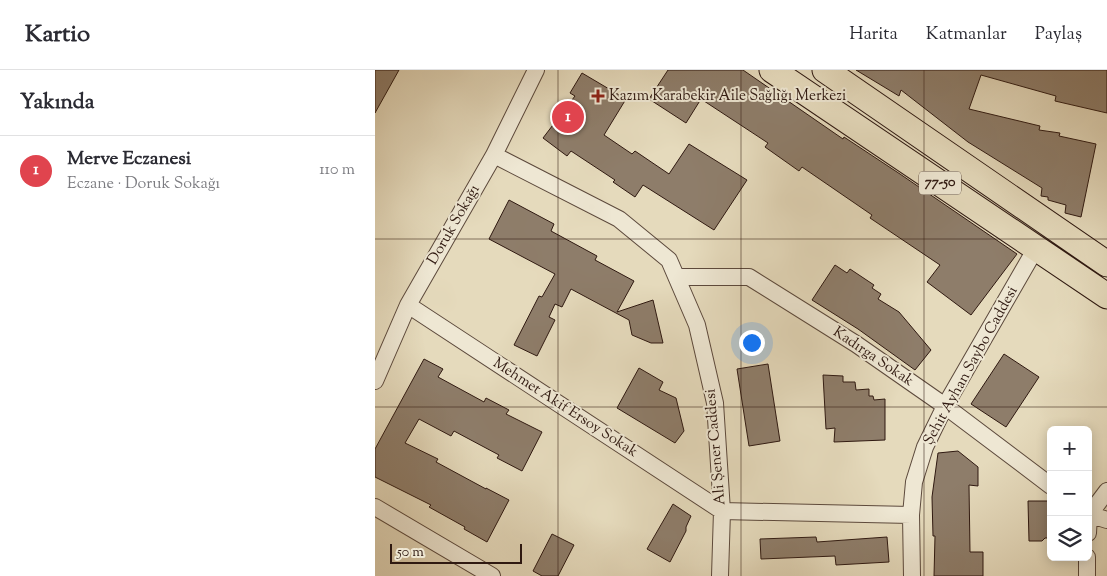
<!DOCTYPE html>
<html lang="tr">
<meta charset="utf-8">
<style>
body{margin:0;font-family:"Sorts Mill Goudy",serif;background:#f7f7f7;color:#2b2b33}
.controls{position:absolute;right:15px;bottom:15px;display:grid;overflow:hidden;border-radius:8px;box-shadow:0 2px 12px #0003}
.controls button{width:45px;height:45px;display:grid;place-items:center;padding:0;border:0;border-bottom:1px solid #e1e1e2;background:#fff;color:#2b2b33;font:25px sans-serif}
.scale{position:absolute;left:15px;bottom:12px;width:132px;box-sizing:border-box;padding-left:5px;border:2px solid #2f1911;border-top:0;font-size:14px;line-height:18px;white-space:nowrap;color:#2f1911;-webkit-text-stroke:4px #eee7d3;paint-order:stroke}
.you{position:absolute;left:376px;top:272px;width:18px;height:18px;margin:-12px;border:4px solid #fff;border-radius:50%;background:#1a73e8;box-shadow:0 0 0 8px #1a73e833}
.badge{display:grid;place-items:center;width:32px;height:32px;border-radius:50%;background:#db2777;color:#fff;font-size:16px;font-weight:700}
.pin{position:absolute;translate:-50% -50%;border:2px solid #fff;box-shadow:0 1px 5px #0006}
.list{margin:0;padding:0;list-style:none}
h2{display:flex;justify-content:space-between;align-items:center;height:65px;margin:0;padding:0 20px;font-size:21px}
h2 small{font-size:16px;font-weight:400;color:#7c7c81}
.list li{display:grid;grid-template-columns:32px 1fr auto;gap:15px;align-items:center;box-sizing:border-box;height:70px;padding:0 20px;border-top:1px solid #e1e1e2}
.list b{display:block;font-size:19px;white-space:nowrap}
.list p{margin:0;font-size:16px;white-space:nowrap;color:#7c7c81}
.list em{font-size:16px;font-style:normal;color:#7c7c81}
.icon{flex:none;width:28px;height:28px;fill:none;stroke:currentColor;stroke-width:2;stroke-linecap:round;stroke-linejoin:round}
.map{position:relative;flex:none;width:732px;height:506px;overflow:hidden}
header{display:flex;align-items:center;gap:30px;box-sizing:border-box;height:70px;padding:0 25px;background:#fff;border-bottom:1px solid #e1e1e2}
header strong{font-size:24px}
nav{display:flex;gap:28px;margin-inline-start:auto;font-size:18px}
main{display:flex}
aside{flex:1;background:#fff}
.map>svg:first-child{display:block}
.building{fill:#8e7d6a;stroke:#2f1911}
.lines{fill:none;stroke-linecap:round;stroke-linejoin:round}
.street-casing{stroke:#5c493c;stroke-width:18}
.primary-casing{stroke:#2f1911;stroke-width:27}
.street{stroke:#eee7d3;stroke-width:16}
.primary{stroke:#e5dabc;stroke-width:25}
.grid{fill:none;stroke:#2f1911;stroke-width:1;stroke-opacity:0.55}
.poi-dot{fill:#8f2418;stroke:#eee7d3;stroke-width:2}
.labels{text-anchor:middle;dominant-baseline:central;stroke-width:4;stroke-linejoin:round;paint-order:stroke}
.shield{fill:#eee7d3;stroke:#68574b;stroke-width:1}
.shield-label{font-size:14px;font-weight:bold;fill:#2f1911}
.poi-label{font-size:15px;fill:#2f1911;stroke:#eee7d3;text-anchor:start}
.street-label{font-size:15px;fill:#2f1911;stroke:#eee7d3}
</style>
<header>
<strong>Kartio</strong>
<nav><a>Harita</a><a>Katmanlar</a><a>Paylaş</a></nav>
</header>
<main>
<aside>
<h2>Yakında<small></small></h2>
<ul class="list">
<li><span class="badge" style="background:#e0444e">1</span><div><b>Merve Eczanesi</b><p>Eczane · Doruk Sokağı</p></div><em>110 m</em></li>
</ul>
</aside>
<div class="map">
<svg width="732" height="506" viewBox="0 0 732 506">
<rect width="100%" height="100%" fill="#e5dabc"/>
<filter id="stains"><feTurbulence type="fractalNoise" baseFrequency=".004" numOctaves="4"/><feColorMatrix values="0 0 0 0 .2 0 0 0 0 .09 0 0 0 0 .02 0 0 0 .5 -.17"/></filter>
<radialGradient id="worn" r=".72"><stop offset=".6" stop-color="#630" stop-opacity="0"/><stop offset="1" stop-color="#630" stop-opacity=".3"/></radialGradient>
<path class="building" d="M0,0H24L0,43Z
M293,0H368L468,69L469,67L525,104L642,184L596,245L552,212L565,195L495,148L497,145L427,97L424,101L390,77L393,73L326,29L311,53L274,29Z
M481,0H732V43L680,31L681,26L606,5L594,39L665,56L664,60L685,63L684,66L721,74L706,147L690,143L691,135L673,130V127L666,126L667,118L593,72L526,20L524,26Z
M207,3L251,29L229,65L257,84L260,81L294,104L314,74L372,110L339,160L268,115L260,127L238,112L240,110L196,81L192,86L168,68L200,26L195,23Z
M134,130L179,154L176,161L222,186L220,190L259,211L242,242L278,230L288,273H276L257,265L254,250L196,219L187,237L180,234L174,247L180,250L162,286L139,275L164,226L167,227L180,204L114,169Z
M460,195L472,203L475,199L499,215L497,218L506,224L503,229L524,242L556,280L540,300L483,259L437,230Z
M629,284L664,307L631,357L596,334Z
M49,289L68,299L63,307L109,332L111,328L134,340L131,344L167,362L147,401L122,388L124,385L79,361L76,366L44,349L30,373L63,389L61,392L111,419V418L134,430L112,472L89,459L90,457L54,437L56,435L0,407V379Z
M393,294L405,371L374,376L362,299Z
M264,298L288,312L284,320L301,328L309,361L300,373L242,338Z
M448,305L468,306V312H480L481,320L494,319V326H498L499,330L510,329V370L459,372L460,358L451,359Z
M583,381L603,397V416L594,415L595,482H608V506H559L560,466H558L557,427L563,383Z
M653,431H676V468H670L667,471H654Z
M298,434L316,446L311,457V461L295,492L272,479Z
M177,464L199,475L183,506H167L158,501Z
M441,467L442,472L512,467L514,492L461,495L460,486L386,489L385,469Z"/>
<g class="lines">
<g class="street-casing">
<path id="street" d="M119,85L244,149L294,190L322,255L340,333L347,441L345,506
M302,207H374L481,274L570,336L676,416
M33,235L347,441L536,445
M0,311L33,235L119,85L161,0
M0,437L117,506
M713,444L732,450
M713,463L714,445L732,421
M537,506L536,445L539,412L550,377L570,336L661,178
M712,506V487"/>
</g>
<g class="primary-casing">
<path id="primary" d="M397,0L732,226
M450,0L732,194"/>
</g>
<use href="#street" class="street"/>
<use href="#primary" class="primary"/>
</g>
<path class="grid" d="M183,0V506M366,0V506M549,0V506M0,169H732M0,337H732"/>
<path class="poi-dot" d="M220.5 18.5h5v5h5v5h-5v5h-5v-5h-5v-5h5z"/>
<g class="labels">
<rect class="shield" x="544" y="101.5" width="42" height="23" rx="4"/>
<g class="shield-label">
<text x="565" y="113">77-50</text>
</g>
<g class="poi-label">
<text x="234" y="26">Kazım Karabekir Aile Sağlığı Merkezi</text>
</g>
<g class="street-label">
<text transform="translate(79 155) rotate(-60)">Doruk Sokağı</text>
<text transform="translate(498 287) rotate(34)">Kadırga Sokak</text>
<text transform="translate(596 296) rotate(-61)">Şehit Ayhan Saybo Caddesi</text>
<text transform="translate(190 338) rotate(33)">Mehmet Akif Ersoy Sokak</text>
<text transform="translate(341 377) rotate(-95)">Ali Şener Caddesi</text>
</g>
</g>
<rect width="100%" height="100%" filter="url(#stains)"/>
<rect width="100%" height="100%" fill="url(#worn)"/>
</svg>
<div class="controls">
<button>+</button>
<button>−</button>
<button><svg class="icon" aria-label="layers" viewBox="0 0 24 24"><path d="M12 4l9 5-9 5-9-5zM3 14l9 5 9-5"/></svg></button>
</div>
<div class="scale">50 m</div>
<div class="you"></div>
<div class="pin badge" style="left:193px;top:47px;background:#e0444e">1</div>
</div>
</main>
